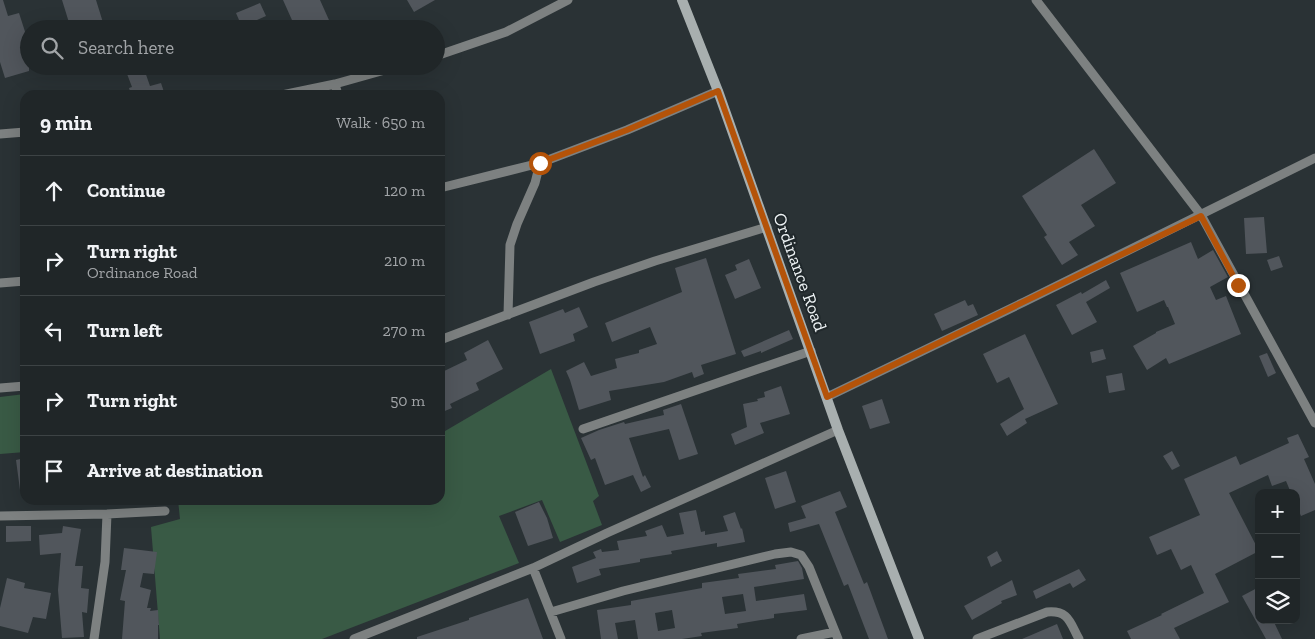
<!DOCTYPE html>
<meta charset="utf-8">
<style>
body{margin:0;font-family:"Zilla Slab",serif;background:#282e30;color:#f1f3f6}
.controls{position:absolute;right:15px;bottom:15px;display:grid;overflow:hidden;border-radius:10px;box-shadow:0 5px 20px #0002}
.controls button{width:45px;height:45px;display:grid;place-items:center;padding:0;border:0;border-bottom:1px solid #3d4345;background:#202628;color:#f1f3f6;font:25px sans-serif}
.stop{position:absolute;width:15px;height:15px;margin:-11px;border:4px solid #b45309;border-radius:50%;background:#fff}
.stop.end{background:#b45309;border-color:#fff;box-shadow:0 1px 5px #0008}
.list{margin:0;padding:0;list-style:none}
h2{display:flex;justify-content:space-between;align-items:center;height:65px;margin:0;padding:0 20px;font-size:21px}
h2 small{font-size:16px;font-weight:400;color:#a2a5a8}
.list li{display:grid;grid-template-columns:32px 1fr auto;gap:15px;align-items:center;box-sizing:border-box;height:70px;padding:0 20px;border-top:1px solid #3d4345}
.list b{display:block;font-size:19px;white-space:nowrap}
.list p{margin:0;font-size:16px;white-space:nowrap;color:#a2a5a8}
.list em{font-size:16px;font-style:normal;color:#a2a5a8}
.icon{flex:none;width:28px;height:28px;fill:none;stroke:currentColor;stroke-width:2;stroke-linecap:round;stroke-linejoin:round}
.map{position:relative;flex:none;width:1315px;height:639px;overflow:hidden}
.search{position:absolute;background:#202628;box-shadow:0 5px 20px #0002;left:20px;top:20px;width:425px;height:55px;display:flex;align-items:center;gap:12px;box-sizing:border-box;padding:0 18px;border-radius:28px;color:#a2a5a8;font-size:19px}
.panel{position:absolute;background:#202628;box-shadow:0 5px 20px #0002;left:20px;top:90px;width:425px;height:415px;border-radius:15px}
.map>svg:first-child{display:block}
.green{fill:#395a45}
.building{fill:#51565c;fill-rule:evenodd}
.lines{fill:none;stroke-linecap:round;stroke-linejoin:round}
.street{stroke:#7d8181;stroke-width:9}
.secondary{stroke:#a8afaf;stroke-width:10}
.route{stroke:#b45309;stroke-width:6}
.labels{text-anchor:middle;dominant-baseline:central;stroke-width:4;stroke-linejoin:round;paint-order:stroke}
.street-label{font-size:18px;fill:#eef3f5;stroke:#20282b}
</style>
<div class="map">
<svg width="1315" height="639" viewBox="0 0 1315 639">
<rect width="100%" height="100%" fill="#2a3235"/>
<path class="green" d="M551,369L599,496L593,501L602,525L560,542L542,500L499,516L519,563L322,639H160L151,527L180,519L178,500H440V434Z
M25,394V452L0,454V397Z"/>
<path class="building" d="M0,0H3L8,16L19,13L29,44V71L5,78L0,62Z
M62,0H96L105,29H71Z
M283,0H320L333,29H296Z
M407,0H435L414,12Z
M260,3L266,16L257,20L261,29H245L244,26L242,27L236,13Z
M124,66H143L150,86L161,83L165,95H131L129,88L132,87Z
M1094,149L1116,183L1081,205L1095,226L1069,242L1078,255L1062,265L1044,237L1047,235L1022,196Z
M1264,217L1267,253L1246,254L1244,218Z
M1191,242L1198,259L1213,250L1228,277L1210,287L1216,300L1226,296L1241,334L1169,364L1166,358L1147,370L1133,346L1156,333V332L1175,324L1168,307H1167L1164,300L1137,312L1120,273Z
M1279,256L1283,267L1271,271L1267,260Z
M706,258L736,354L701,365L704,374L694,378L692,372L664,382L609,391L611,400L579,410L570,380L566,371L584,362L591,376L617,368L615,359L639,353V350L657,344L650,327L612,342L605,323L682,292L675,268Z
M749,259L761,288L735,299L725,275L737,270L735,265Z
M1106,280L1110,288L1086,302L1097,322L1072,335L1056,305L1081,292L1082,294Z
M965,300L968,306L973,304L978,315L942,331L934,314Z
M579,307L588,327L573,334L575,341L540,354L529,322L563,309L565,313Z
M789,330L793,339L761,353V351L744,357L741,351Z
M1025,334L1058,404L1025,419L1027,423L1007,436L1000,424L1024,409L1009,377L997,383L983,354Z
M488,340L503,369L476,383L479,390L450,404L452,408L440,413V373L467,360L464,353Z
M1103,349L1106,359L1092,363L1090,352Z
M1267,353L1276,373L1268,377L1259,356Z
M1122,373L1125,390L1109,393L1106,376Z
M781,386L790,414L760,423L764,433L735,445L731,434L747,427L743,404L758,401L757,399L765,397L764,392Z
M882,399L890,423L870,429L862,406Z
M681,404L698,454L679,460L669,429L629,438L643,477L645,475L651,487L641,492L633,475L605,485L595,458L591,460L581,438L599,430L624,422L625,424L664,415L663,410Z
M1298,434L1309,457L1304,459L1315,484V510L1301,516L1296,504V493H1291L1286,481L1272,486L1268,475L1229,493L1259,551L1215,574L1229,602L1174,628L1180,639H1131L1127,631L1162,615L1161,614L1204,593L1191,565L1181,570L1171,549L1157,555L1149,537L1200,515L1184,479L1236,456L1240,465L1289,443L1287,438Z
M1172,451L1180,466L1172,470L1163,456Z
M25,458V489L20,490L16,460Z
M786,471L796,502L775,509L765,478Z
M840,491L847,507L835,512L864,584L867,582L888,639H869L848,584L844,586L819,524L790,532L788,523L806,518L801,506Z
M539,502L547,518L553,538L528,546L515,512Z
M696,510L701,532L705,531V535L728,531L723,516L735,512L741,529L742,528L745,542L717,547V543L671,551L672,554L640,559V562L599,569L601,575L577,583L572,567L596,558L593,552L601,549L602,552L619,550L617,541L647,536L645,531L662,525L667,537L684,534L679,513Z
M6,526H31V541L6,542Z
M63,526L81,529L75,566H83L81,588L89,589L87,613L82,612L84,637L62,638L58,590L61,553L40,555L39,535L62,533Z
M124,548L157,552L154,574L143,573L140,587L151,590L147,608H151L150,611L158,610L159,625H158V639H122L125,601L120,600L126,570H121Z
M997,551L1002,561L991,567L987,557Z
M798,561L802,568L804,579L754,587L756,601L804,594L807,610L774,614V618L737,624L738,628L701,633L702,636L682,639H638L635,620L615,623L618,639H601L597,610L631,605V601L702,588V583L739,578L738,574L776,569L775,565ZM743,594L746,611L725,614L722,597ZM672,610L675,628L658,631L655,613Z
M1079,569L1086,580L1073,588L1070,583L1036,599L1033,591Z
M7,578L25,583L24,588L51,593L46,619L33,617L28,633L0,626V608Z
M1012,580L1017,595L1001,601L1002,603L972,620L964,606Z
M1259,587V620H1273L1282,639H1266L1242,596Z
M528,598L543,639H417V637L469,620V618Z
M1057,624L1063,639H1022Z"/>
<g class="lines">
<path class="street" d="M1036,0L1201,215L1315,423
M436,56L506,32L568,0
M335,84L338,95
M282,95L335,84L399,66
M0,134L25,132
M440,188L540,163L627,130L718,91
M0,283L25,281
M508,315L510,245L517,224L535,183L540,163
M440,340L594,282L655,261L767,227
M0,388L25,386
M827,397L1024,302L1315,158
M583,429L811,351
M0,516L107,514L165,511
M533,568L561,639
M551,612L623,591L775,554L791,552L801,555L809,567L838,639
M94,639L105,562L107,514
M354,639L533,568L607,533L838,430
M801,639L835,632
M977,639L1047,612C1069,610 1070,623 1079,639"/>
<path class="secondary" d="M682,0L718,91L838,430L919,639"/>
</g>
<g class="lines">
<path class="route" d="M540,163L627,130L718,91L827,397L1201,216L1238,285"/>
</g>
<g class="labels">
<g class="street-label">
<text transform="translate(800 272) rotate(70)">Ordinance Road</text>
</g>
</g>
</svg>
<div class="controls">
<button>+</button>
<button>−</button>
<button><svg class="icon" aria-label="layers" viewBox="0 0 24 24"><path d="M12 4l9 5-9 5-9-5zM3 14l9 5 9-5"/></svg></button>
</div>
<div class="stop" style="left:540px;top:163px"></div>
<div class="stop end" style="left:1238px;top:285px"></div>
<div class="search"><svg class="icon" aria-label="search" viewBox="0 0 24 24"><circle cx="10" cy="10" r="6"/><path d="M15 15l6 6"/></svg>Search here</div>
<section class="panel">
<h2>9 min<small>Walk · 650 m</small></h2>
<ul class="list">
<li><svg class="icon" aria-label="ahead" viewBox="0 0 24 24"><path d="M12 20V5M6 11l6-6 6 6"/></svg><div><b>Continue</b></div><em>120 m</em></li>
<li><svg class="icon" aria-label="right" viewBox="0 0 24 24"><path d="M7 20v-9h11M14 6l5 5-5 5"/></svg><div><b>Turn right</b><p>Ordinance Road</p></div><em>210 m</em></li>
<li><svg class="icon" aria-label="left" viewBox="0 0 24 24"><path d="M17 20v-9H6M10 6l-5 5 5 5"/></svg><div><b>Turn left</b></div><em>270 m</em></li>
<li><svg class="icon" aria-label="right" viewBox="0 0 24 24"><path d="M7 20v-9h11M14 6l5 5-5 5"/></svg><div><b>Turn right</b></div><em>50 m</em></li>
<li><svg class="icon" aria-label="arrive" viewBox="0 0 24 24"><path d="M6 21V4h12l-3 4 3 4H6"/></svg><div><b>Arrive at destination</b></div></li>
</ul>
</section>
</div>
